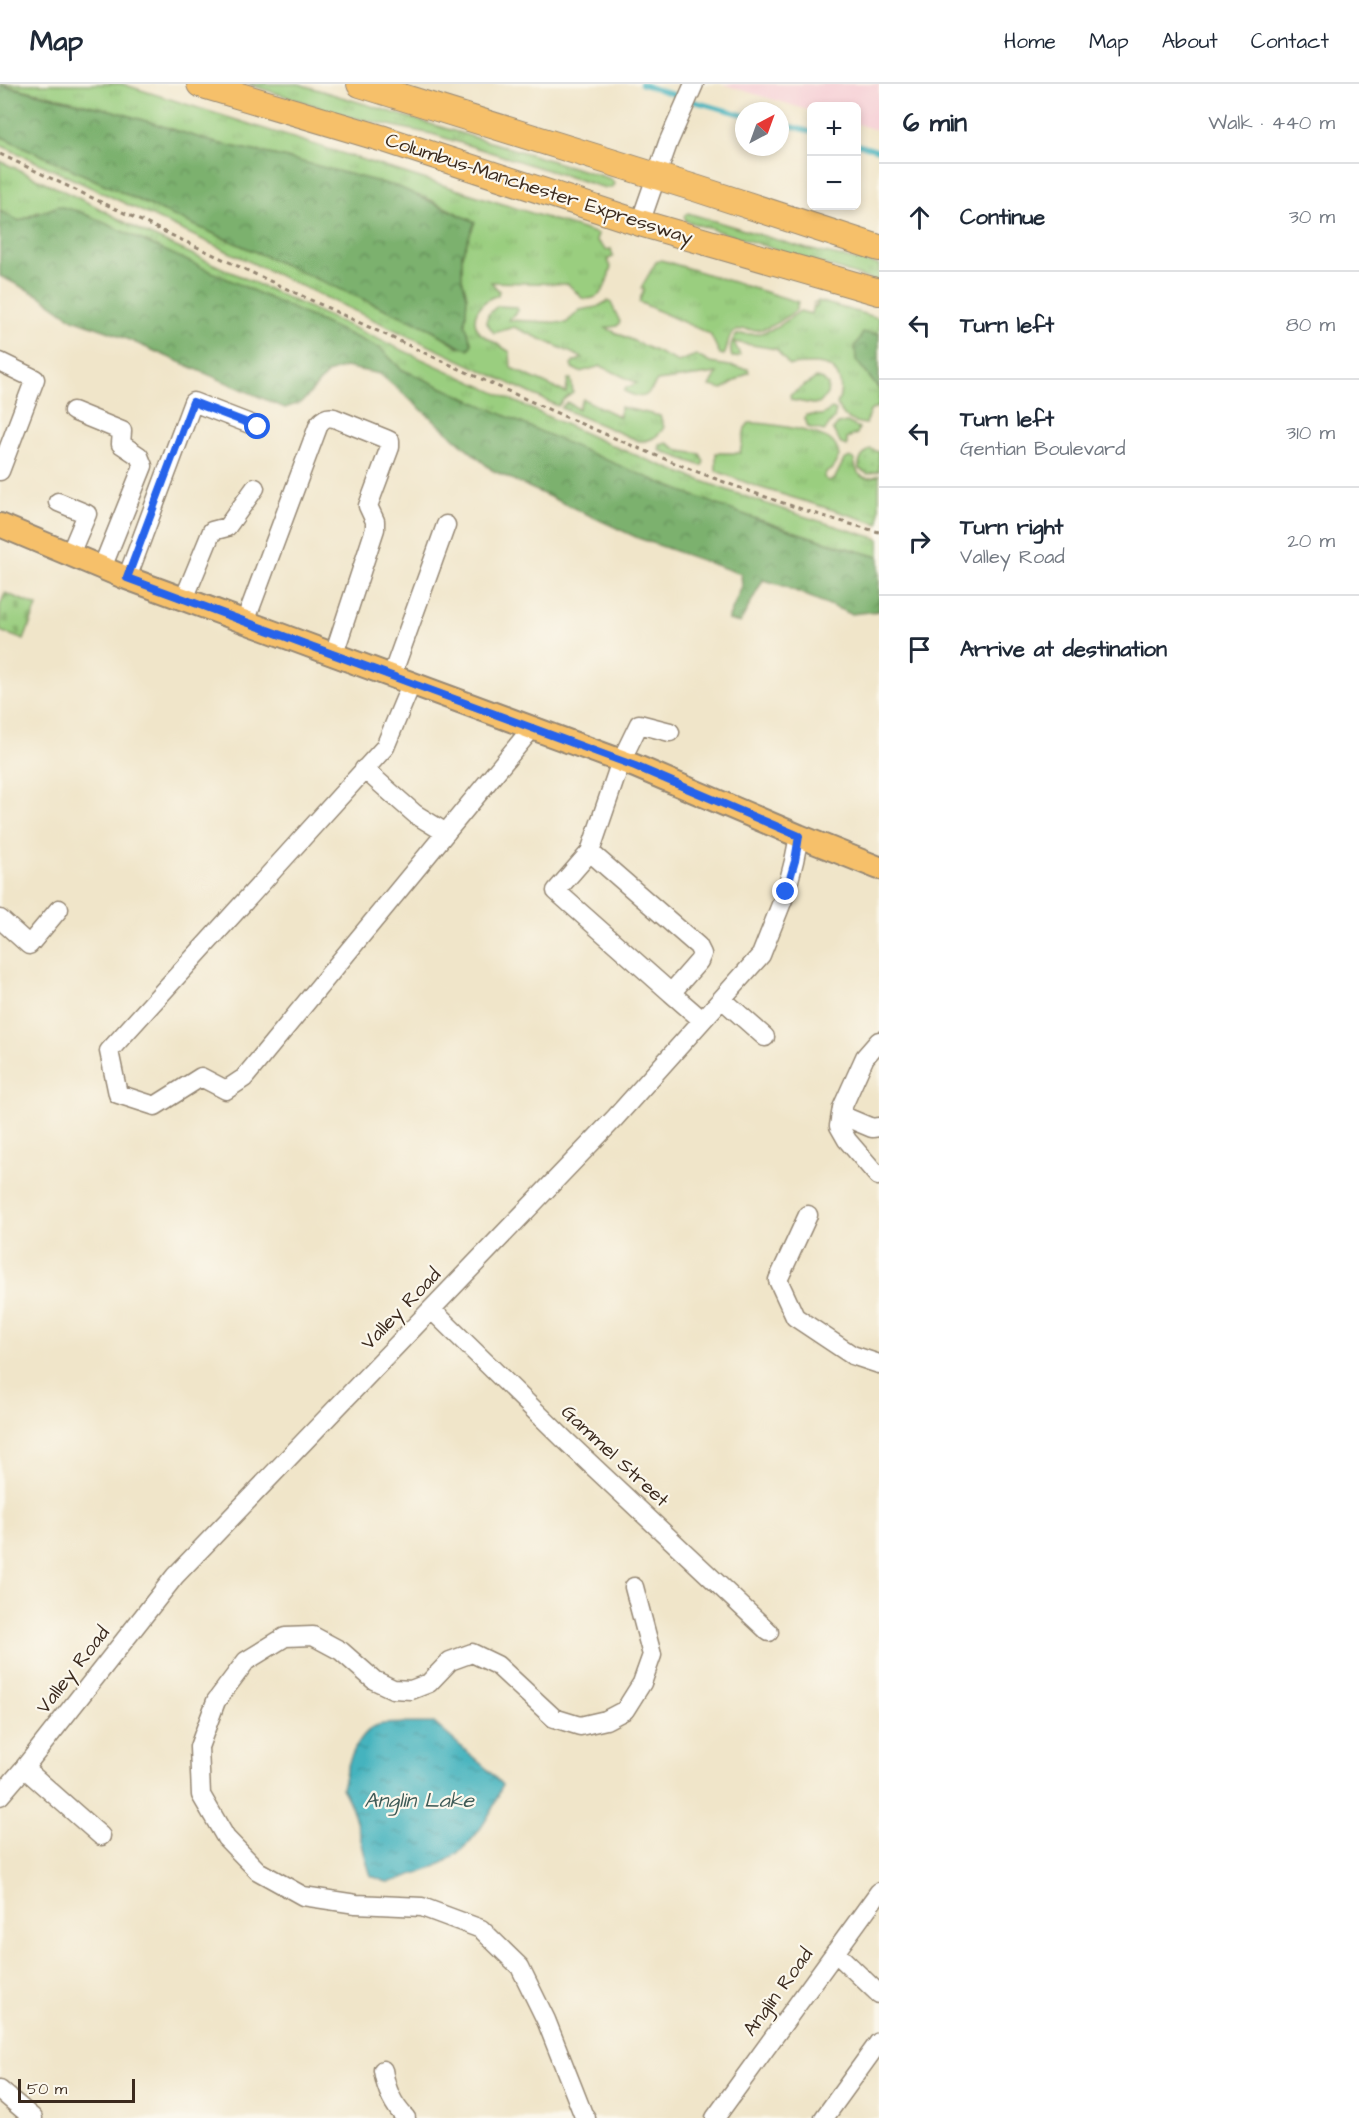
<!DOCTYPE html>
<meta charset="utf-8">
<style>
body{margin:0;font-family:"Architects Daughter",sans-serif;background:#f2f2f3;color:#1f2937}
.controls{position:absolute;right:18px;top:18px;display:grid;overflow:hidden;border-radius:9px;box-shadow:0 3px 9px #0003}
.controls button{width:54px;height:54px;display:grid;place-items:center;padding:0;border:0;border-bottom:2px solid #e0e1e3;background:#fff;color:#1f2937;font:30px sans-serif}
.compass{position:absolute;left:735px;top:18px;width:54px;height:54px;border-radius:50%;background:#fff;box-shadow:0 3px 9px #0003;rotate:41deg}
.scale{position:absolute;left:18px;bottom:15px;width:117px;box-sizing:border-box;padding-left:6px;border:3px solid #3b2a1e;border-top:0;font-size:16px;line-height:21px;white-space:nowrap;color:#3b2a1e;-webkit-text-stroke:4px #fbf7ec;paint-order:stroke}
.stop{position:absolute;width:18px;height:18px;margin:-14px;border:4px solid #2563eb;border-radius:50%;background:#fff}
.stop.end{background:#2563eb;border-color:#fff;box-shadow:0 2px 6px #0008}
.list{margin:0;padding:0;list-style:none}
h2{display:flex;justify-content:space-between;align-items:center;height:78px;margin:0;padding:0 24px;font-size:26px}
h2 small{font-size:20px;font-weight:400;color:#747a83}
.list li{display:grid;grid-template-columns:39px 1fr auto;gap:18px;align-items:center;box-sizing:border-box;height:108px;padding:0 24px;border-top:2px solid #e0e1e3}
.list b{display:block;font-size:22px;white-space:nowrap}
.list p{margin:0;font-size:20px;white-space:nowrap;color:#747a83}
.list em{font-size:20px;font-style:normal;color:#747a83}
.icon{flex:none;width:33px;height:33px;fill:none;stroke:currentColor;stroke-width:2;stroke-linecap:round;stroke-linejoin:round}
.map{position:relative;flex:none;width:879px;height:2034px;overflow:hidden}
header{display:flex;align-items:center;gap:36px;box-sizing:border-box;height:84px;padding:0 30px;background:#fff;border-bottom:2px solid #e0e1e3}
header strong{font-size:28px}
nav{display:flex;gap:33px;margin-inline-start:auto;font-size:21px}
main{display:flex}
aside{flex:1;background:#fff}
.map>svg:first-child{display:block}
.built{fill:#f6cfd6}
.grass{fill:url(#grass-tufts);stroke:#6a7c4e;stroke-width:1.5}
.forest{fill:url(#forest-crowns);stroke:#5b6e46;stroke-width:1.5}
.cemetery{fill:url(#cemetery-stones);stroke:#6a7c4e;stroke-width:1.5}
.park{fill:url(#park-dots);stroke:#6a7c4e;stroke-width:1.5}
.water{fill:url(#water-ripples);stroke:#406e6e;stroke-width:1.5}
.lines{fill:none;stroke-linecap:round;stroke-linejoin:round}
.stream{stroke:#44b3be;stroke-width:4.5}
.minor-casing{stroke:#968874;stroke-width:21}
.major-casing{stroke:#968874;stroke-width:26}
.highway-casing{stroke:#968874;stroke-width:28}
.path{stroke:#968874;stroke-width:3;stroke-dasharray:4.5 4.5;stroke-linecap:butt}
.minor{stroke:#fff;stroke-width:18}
.major{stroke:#f6c06b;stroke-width:22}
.highway{stroke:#f6c06b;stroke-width:26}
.route{stroke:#2563eb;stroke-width:8}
.labels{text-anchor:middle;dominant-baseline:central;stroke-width:4.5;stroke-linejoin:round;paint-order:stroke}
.street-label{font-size:20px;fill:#3b2a1e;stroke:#fbf7ec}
.water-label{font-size:21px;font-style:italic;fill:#3e5a56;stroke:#fbf7ec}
</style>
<header>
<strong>Map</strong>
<nav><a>Home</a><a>Map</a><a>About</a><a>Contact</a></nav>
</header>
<main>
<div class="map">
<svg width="879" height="2034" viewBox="0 0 879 2034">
<defs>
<pattern id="grass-tufts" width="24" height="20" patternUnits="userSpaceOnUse" patternTransform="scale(1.5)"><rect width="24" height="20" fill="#9ace7f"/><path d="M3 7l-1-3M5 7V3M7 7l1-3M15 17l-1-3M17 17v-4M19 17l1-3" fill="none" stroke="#86b16d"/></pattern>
<pattern id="forest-crowns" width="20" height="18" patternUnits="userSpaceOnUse" patternTransform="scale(1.5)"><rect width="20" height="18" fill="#7bb16e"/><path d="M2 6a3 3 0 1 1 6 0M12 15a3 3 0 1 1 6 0" fill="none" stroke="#66905a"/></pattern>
<pattern id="cemetery-stones" width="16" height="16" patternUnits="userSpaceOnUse" patternTransform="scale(1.5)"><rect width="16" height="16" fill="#9ace7f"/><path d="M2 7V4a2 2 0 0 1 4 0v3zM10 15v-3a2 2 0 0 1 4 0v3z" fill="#86b16d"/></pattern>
<pattern id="park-dots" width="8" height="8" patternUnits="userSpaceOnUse" patternTransform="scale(1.5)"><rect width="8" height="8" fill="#9ace7f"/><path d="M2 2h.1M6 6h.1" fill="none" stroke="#86b16d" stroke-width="1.8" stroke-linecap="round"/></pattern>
<pattern id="water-ripples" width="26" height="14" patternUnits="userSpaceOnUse" patternTransform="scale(1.5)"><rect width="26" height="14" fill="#44b3be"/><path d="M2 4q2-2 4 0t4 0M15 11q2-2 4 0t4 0" fill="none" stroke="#3a929a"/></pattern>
</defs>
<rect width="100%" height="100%" fill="#fbf7ec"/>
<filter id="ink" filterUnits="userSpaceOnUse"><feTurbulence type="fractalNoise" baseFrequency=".0167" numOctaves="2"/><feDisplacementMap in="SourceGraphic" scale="12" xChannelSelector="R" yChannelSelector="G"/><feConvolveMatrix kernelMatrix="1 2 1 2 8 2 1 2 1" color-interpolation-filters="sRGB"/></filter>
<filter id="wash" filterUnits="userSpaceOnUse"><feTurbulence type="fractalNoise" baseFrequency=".008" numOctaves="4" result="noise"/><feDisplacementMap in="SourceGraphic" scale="24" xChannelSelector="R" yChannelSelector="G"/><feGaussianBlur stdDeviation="1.35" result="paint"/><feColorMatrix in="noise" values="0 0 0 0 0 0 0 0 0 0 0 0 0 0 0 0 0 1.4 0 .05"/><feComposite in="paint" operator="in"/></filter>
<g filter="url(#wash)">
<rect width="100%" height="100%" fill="#f0e5c9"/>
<path class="built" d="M722,0H879V47L857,40L856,22H812L811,27Z"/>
<path class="grass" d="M0,0H122L598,150L596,156L606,166L611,165L613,173L608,175V178L611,183C607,199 603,219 582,214L568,200L491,198L499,207L498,211C480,217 467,233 481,250L510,268L511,284L566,309L568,295H571L573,309L563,316L558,322L0,61V52L160,126L431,245L458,262L465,240L467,212L462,195V171L474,138L429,115L338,88L283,73L216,59L114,27Z
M248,0H299L608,94L612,96L614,100L611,104H605L432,50L350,33Z
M0,77L93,121L141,147L606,359C696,397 785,428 879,455V473C713,429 557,355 401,285L380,265L78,127L38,128L19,137L0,127Z
M688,129L807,165L879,181V198L686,137L684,132Z
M661,176L798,218L796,226C784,235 773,244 757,246C750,246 740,243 733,249C726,254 729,264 724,271L720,270L710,250L639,218L644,205L641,204L656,178Z
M608,217L611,219L620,238L617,242L606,244L678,278L696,271L710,279L748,285L749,288L723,305L710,302L717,289L657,297C646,314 644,317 624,307L626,304L637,299L601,282L580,288L572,284L571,281L574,278L583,274L514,243L494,249L486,238L488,231L497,222L517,223V227L509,236L566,239L580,226L597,223Z
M818,217L879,234V250L875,249L856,276L879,305V322L870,327L866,340C853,339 842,333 837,320C844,306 841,284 823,281C812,278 799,281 789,281L776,265L734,258L740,271L737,273H732C729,265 731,255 738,250H757L776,244L800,227L811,230L813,222L817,223L818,220L814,219Z
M816,294L823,296L828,301L827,310L820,319L813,320L791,316L790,311Z
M583,315L620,333V323L660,332L664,343C659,352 650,358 639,357L561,324L567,318L578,325Z
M832,325L836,327L834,335L824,347L808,343L805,334L806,331H822Z
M847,338L859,344L857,350L847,354V362L841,360L833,346L838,340Z
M749,339C765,338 817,347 830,356C836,360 838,366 839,372L832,386L826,388L824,393L828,397L834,396L844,376L850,373L854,375C856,390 861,399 879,391V440L758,403L716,387V369H740L745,344Z"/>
<path class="forest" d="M0,1L114,27L216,59L283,73L399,103L475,138L462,171V195L467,212L465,240L472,260L469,265L458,262L431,245L160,126L0,52Z
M58,122L78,127L381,265L401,285C557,355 713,429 879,473V527L851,530L781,501L763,496L740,539L728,536L742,502L741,490L638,454L492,386L380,290L345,283L328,289L302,318L285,324L113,249L73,235L40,212L0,192V127L19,137Z
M863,249L879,250V305L856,276L855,262Z"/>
<path class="cemetery" d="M5,509L37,522L24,556L0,547V522Z"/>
<path class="park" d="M667,359L680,367L700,370L704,377L702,382L659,366L660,361Z
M870,365L879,368V387L868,390L859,385C858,375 863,371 870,365Z"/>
<path class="water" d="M434,1639L488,1686L502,1701C487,1745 461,1778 415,1790C407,1792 396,1798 388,1798C383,1798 376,1793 371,1792C360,1761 359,1732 342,1704C346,1684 356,1649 378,1641C384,1638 425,1640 434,1639Z"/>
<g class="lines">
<path class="stream" d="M641,0L684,14
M692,17L744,31
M780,39L812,48
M856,60L879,67"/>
</g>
</g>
<g filter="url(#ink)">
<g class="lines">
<g class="minor-casing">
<path id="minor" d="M640,139L668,59L694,0
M0,278L35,295L0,387
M73,327L122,347L121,360L139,372L143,382L102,484
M58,418L87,430L70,470
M127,494L193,318L258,343
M184,515L212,447L227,443L255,404
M245,538L319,340C323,335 327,332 334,334L386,355L390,357V363L368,422L375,437V445L334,570
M392,591L446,441
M412,598L385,663L109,967L118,1010L155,1022L201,993L226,1006L244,994L533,643
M364,685L415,730L446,749
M590,768L556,807L671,909L699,877L702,870L698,862L590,768L621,677L639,640L670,648
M0,835L29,861L59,825
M671,909L702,936
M722,915L765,953
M841,1031L872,1044L879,1043
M878,1092L847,1056L839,1042L842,1024L865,973L879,957
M808,1131L778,1196L795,1233L852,1271L879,1280
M432,1226L565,1356L769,1548
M24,1684L101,1752
M0,1712L24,1684L175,1492L615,1034L761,871L786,808L794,777L799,752
M835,1868L879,1910
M383,1986C386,2005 392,2020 406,2034
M0,2006L33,2034
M586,2034L583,2030L546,1936L520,1883L481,1845L422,1823L356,1820L303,1812L258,1787L226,1754L201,1711L199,1663L216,1617L246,1577L285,1553L313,1552L341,1567L374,1596L393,1605L411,1606L429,1599L450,1577L472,1569L497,1581L554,1634L580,1642L606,1636L625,1626L642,1599L652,1571L634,1503
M715,2034L879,1808
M824,2034L879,1958"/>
</g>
<g class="major-casing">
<path id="major" d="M0,441L124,493L635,682L799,752L879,784"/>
</g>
<g class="highway-casing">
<path id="highway" d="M200,0L384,55L640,139L879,208
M360,0L698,105L879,164"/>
</g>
<path class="path" d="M0,70C142,138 285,204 427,270C575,338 722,406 879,448"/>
<use href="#minor" class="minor"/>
<use href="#major" class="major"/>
<use href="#highway" class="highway"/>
</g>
</g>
<g class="lines" filter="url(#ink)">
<path class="route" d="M258,343L193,318L127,494L635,682L799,752L795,777L786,808"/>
</g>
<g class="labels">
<g class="street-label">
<text transform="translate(539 105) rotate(18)">Columbus-Manchester Expressway</text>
<text transform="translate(401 1225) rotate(-46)">Valley Road</text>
<text transform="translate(615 1372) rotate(43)">Gammel Street</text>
<text transform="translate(73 1586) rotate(-52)">Valley Road</text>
<text transform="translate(778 1908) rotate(-54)">Anglin Road</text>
</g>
<g class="water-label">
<text x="419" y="1716">Anglin Lake</text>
</g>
</g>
</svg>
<div class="controls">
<button>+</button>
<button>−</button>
</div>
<svg class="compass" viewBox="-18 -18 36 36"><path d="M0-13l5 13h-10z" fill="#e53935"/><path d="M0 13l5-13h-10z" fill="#747a83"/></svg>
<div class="scale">50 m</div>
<div class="stop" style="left:258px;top:343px"></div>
<div class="stop end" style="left:786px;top:808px"></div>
</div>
<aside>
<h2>6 min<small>Walk · 440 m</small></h2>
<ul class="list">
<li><svg class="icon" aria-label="ahead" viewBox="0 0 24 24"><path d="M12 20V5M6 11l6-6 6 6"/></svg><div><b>Continue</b></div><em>30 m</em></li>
<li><svg class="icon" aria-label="left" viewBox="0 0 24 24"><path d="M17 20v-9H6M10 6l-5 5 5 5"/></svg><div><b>Turn left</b></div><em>80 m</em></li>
<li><svg class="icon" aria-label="left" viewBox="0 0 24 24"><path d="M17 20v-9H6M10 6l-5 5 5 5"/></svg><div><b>Turn left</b><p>Gentian Boulevard</p></div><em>310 m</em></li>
<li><svg class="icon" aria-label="right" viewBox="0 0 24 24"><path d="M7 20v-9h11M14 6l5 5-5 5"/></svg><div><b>Turn right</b><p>Valley Road</p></div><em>20 m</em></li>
<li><svg class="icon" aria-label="arrive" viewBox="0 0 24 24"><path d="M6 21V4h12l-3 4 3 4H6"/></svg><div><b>Arrive at destination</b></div></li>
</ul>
</aside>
</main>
